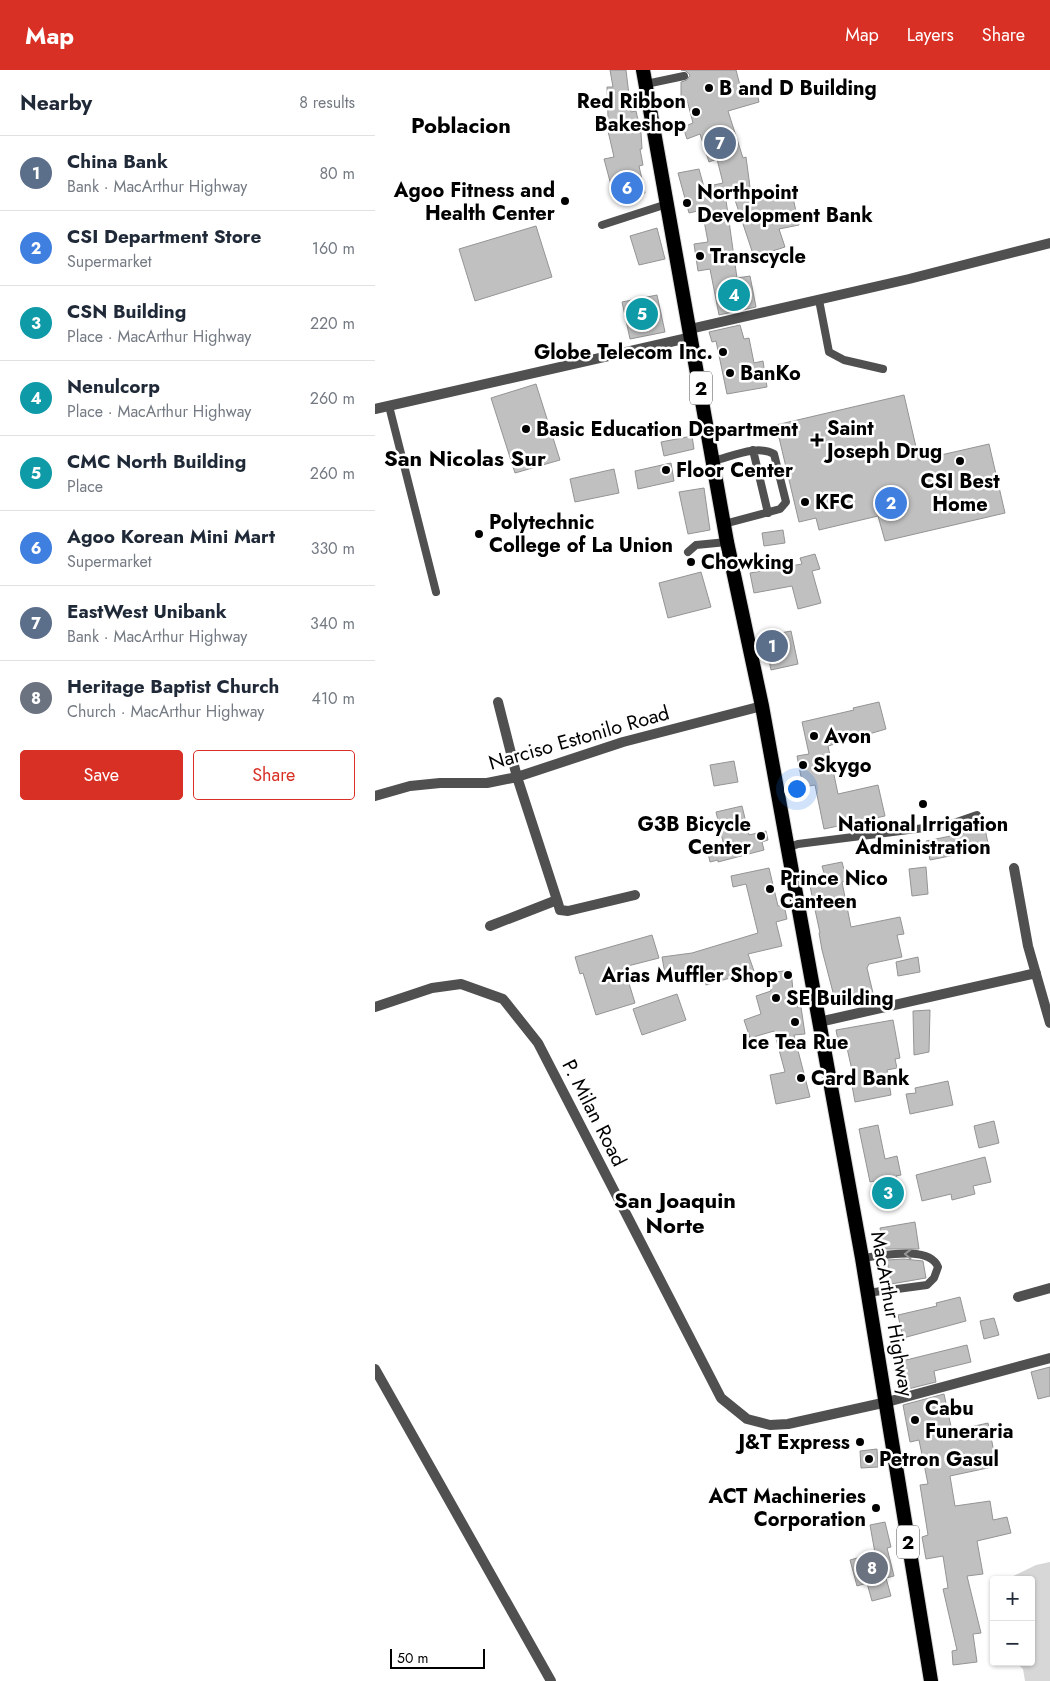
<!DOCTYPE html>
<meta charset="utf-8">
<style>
body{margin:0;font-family:Jost,sans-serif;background:#f6f6f7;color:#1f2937}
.controls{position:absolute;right:15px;bottom:15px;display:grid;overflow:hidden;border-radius:5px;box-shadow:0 1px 4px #0004}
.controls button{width:45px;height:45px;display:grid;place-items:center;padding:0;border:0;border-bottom:1px solid #e0e1e3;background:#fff;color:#1f2937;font:25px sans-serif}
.scale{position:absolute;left:15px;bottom:12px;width:95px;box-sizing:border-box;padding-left:5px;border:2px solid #000;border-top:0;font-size:14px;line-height:18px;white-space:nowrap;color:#000;-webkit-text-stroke:4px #fff;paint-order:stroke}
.you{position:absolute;left:421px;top:718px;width:18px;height:18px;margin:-12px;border:4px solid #fff;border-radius:50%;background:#1a73e8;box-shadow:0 0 0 8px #1a73e833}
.badge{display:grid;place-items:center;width:32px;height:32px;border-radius:50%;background:#d93025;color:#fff;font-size:16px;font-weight:700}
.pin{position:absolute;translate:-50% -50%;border:2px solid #fff;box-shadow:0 1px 5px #0006}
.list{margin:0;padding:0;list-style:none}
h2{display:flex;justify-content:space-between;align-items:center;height:65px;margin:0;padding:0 20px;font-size:21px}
h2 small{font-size:16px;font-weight:400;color:#747a83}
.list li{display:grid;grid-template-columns:32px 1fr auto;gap:15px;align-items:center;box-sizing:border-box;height:75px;padding:0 20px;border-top:1px solid #e0e1e3}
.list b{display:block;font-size:19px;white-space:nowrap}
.list p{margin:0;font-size:16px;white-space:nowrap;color:#747a83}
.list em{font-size:16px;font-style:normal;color:#747a83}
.actions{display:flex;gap:10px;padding:15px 20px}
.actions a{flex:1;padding:11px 0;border:1px solid #d93025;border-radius:5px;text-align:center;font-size:18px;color:#d93025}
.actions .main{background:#d93025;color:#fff}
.map{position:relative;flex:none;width:675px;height:1611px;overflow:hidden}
header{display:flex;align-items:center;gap:30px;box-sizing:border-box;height:70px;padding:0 25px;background:#d93025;color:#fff}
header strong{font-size:24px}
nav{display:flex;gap:28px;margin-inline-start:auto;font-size:18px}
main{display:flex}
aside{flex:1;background:#fff}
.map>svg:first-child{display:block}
.green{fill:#d7d7d7}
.building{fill:#c0c0c0;stroke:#949494}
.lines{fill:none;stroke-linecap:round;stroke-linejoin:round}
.trunk-casing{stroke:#dbdbdb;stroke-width:16}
.service{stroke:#505050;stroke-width:8}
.minor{stroke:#505050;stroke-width:10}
.tertiary{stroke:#505050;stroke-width:10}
.trunk{stroke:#000;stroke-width:14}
.oneway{stroke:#969696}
.poi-dot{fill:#000;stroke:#fff;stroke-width:2}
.labels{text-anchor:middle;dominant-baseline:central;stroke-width:5;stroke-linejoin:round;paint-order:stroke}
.shield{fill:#fff;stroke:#4c4c4c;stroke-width:1}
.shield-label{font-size:19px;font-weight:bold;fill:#000}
.poi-label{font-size:20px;font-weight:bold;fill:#000;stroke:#fff;text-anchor:start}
.street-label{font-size:20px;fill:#000;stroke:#fff}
.quarter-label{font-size:22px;font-weight:bold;fill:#000;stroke:#fff}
</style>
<header>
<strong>Map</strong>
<nav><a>Map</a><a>Layers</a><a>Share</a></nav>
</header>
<main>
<aside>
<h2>Nearby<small>8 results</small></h2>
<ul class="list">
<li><span class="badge" style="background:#5c6f8a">1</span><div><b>China Bank</b><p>Bank · MacArthur Highway</p></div><em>80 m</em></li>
<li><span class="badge" style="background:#3f7fe0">2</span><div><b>CSI Department Store</b><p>Supermarket</p></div><em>160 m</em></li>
<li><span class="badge" style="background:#0f9aa8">3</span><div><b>CSN Building</b><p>Place · MacArthur Highway</p></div><em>220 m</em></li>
<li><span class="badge" style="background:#0f9aa8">4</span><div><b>Nenulcorp</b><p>Place · MacArthur Highway</p></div><em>260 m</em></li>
<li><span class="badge" style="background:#0f9aa8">5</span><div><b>CMC North Building</b><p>Place</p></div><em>260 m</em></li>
<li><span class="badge" style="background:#3f7fe0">6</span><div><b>Agoo Korean Mini Mart</b><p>Supermarket</p></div><em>330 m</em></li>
<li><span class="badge" style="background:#5c6f8a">7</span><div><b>EastWest Unibank</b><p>Bank · MacArthur Highway</p></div><em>340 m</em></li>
<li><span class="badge" style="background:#6b7280">8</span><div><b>Heritage Baptist Church</b><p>Church · MacArthur Highway</p></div><em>410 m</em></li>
</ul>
<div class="actions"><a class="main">Save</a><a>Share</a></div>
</aside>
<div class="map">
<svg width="675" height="1611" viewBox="0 0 675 1611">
<rect width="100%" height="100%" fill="#fff"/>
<path class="green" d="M675,1492V1611H650L648,1599L640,1592H656V1510H630L661,1495Z"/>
<path class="building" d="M235,0H251L256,42L261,41L266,63L267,79H265L268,95L264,96L270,123L240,130L229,89L239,87L230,48L233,47L232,17H238Z
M306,0H361L367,23L381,19L384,32L353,41L368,88L371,87L377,132L417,123L424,155L404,159L410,177L379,187L357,121L350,123L362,208L375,206L381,237L344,245L335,199L323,201L319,174L333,172L327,140L314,143L303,103L324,99L329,117L348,113L342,89L334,92L325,64L312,69L308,57L318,53L312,30L306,32V12L312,10L315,5L311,1Z
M161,156L177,207L100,231L84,179Z
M282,158L290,189L264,195L255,166Z
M282,225L290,262L255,269L247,232Z
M365,255L369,269L374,268L379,293L388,291L392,317L352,324L341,271L337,272L334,262Z
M161,314L185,390L140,403L116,328Z
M529,325L544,390L614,374L630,443L510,471L503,446L444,460L441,448L424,452L401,355Z
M317,366L319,379L289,386L286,372Z
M296,393L299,411L263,419L260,401Z
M239,399L244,423L200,432L195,409Z
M329,418L335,460L313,464L304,422Z
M408,460L410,473L389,476L387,463Z
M440,484L445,499L437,501L446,533L423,539L417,516L379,523L375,503L427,494L425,488Z
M326,502L336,537L293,548L284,513Z
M416,561L423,594L396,600L389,566Z
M504,632L511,659L453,676L463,724L503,715L510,746L449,759L440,715L428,717L422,686L434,684L427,652L479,640L478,638Z
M359,691L363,712L339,716L335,695Z
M367,736L374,765L391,761L393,770L387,772L389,780L343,792V790L335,792L332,779L349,776L341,742Z
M610,759L614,778L555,790L551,771Z
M467,792L472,811L467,812L476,857L525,847L529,864L522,865L527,887L494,894L492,898L498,923L460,930L447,880L444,863H445L433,807L449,803L447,796Z
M551,797L553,824L537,826L534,799Z
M394,798L403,836L409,835L412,849L401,852L407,876L373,884L379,901L331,915L326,897L290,904L287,887L317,883L383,863L371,814L358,817L356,806Z
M277,865L284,888L249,897L260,933L221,945L208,903L205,904L200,887Z
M543,887L545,902L523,906L521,892Z
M416,900L418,921L423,938L426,937L430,964L419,965L435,1027L401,1034L395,1005L410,1002L399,961L375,968L369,950L386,944L381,926L396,921L394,903Z
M302,924L311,950L267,965L258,939Z
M555,940L554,982L539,985L538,941Z
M518,950L525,988L520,989L522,998L512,1000L516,1025L480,1032L476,1010L479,1009L472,978L465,980L461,960Z
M573,1011L578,1035L535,1044L531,1024L541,1023L540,1018Z
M619,1051L624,1073L604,1078L599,1056Z
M503,1055L510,1089L522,1086L526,1105L521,1106L526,1132L504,1136L499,1111L495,1112L484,1059Z
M610,1087L616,1112L598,1116L600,1124L577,1130L576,1124L547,1131L541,1105Z
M540,1152L544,1179H509L505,1158Z
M529,1189L548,1191L551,1208L516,1214L512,1190Z
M585,1227L591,1251L528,1268L523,1245L562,1236L561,1233Z
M619,1248L624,1265L609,1269L605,1251Z
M592,1275L596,1292L559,1301L561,1312L533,1319L527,1291Z
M675,1297V1326L663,1329L656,1302Z
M569,1324L577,1361L613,1353L622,1396L575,1406L580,1436L615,1431L618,1450L632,1447L636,1463L602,1471L608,1504L592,1506L606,1563L598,1564L602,1592L578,1595L577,1581L582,1580L568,1519L573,1518L568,1486L551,1489L547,1467L553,1465L545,1415L553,1414L544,1370L535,1372L528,1335Z
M502,1379L503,1397L486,1398L485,1381Z
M510,1452L516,1477L512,1478L519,1506L511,1508L516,1526L497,1531L492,1513L482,1516L475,1490L500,1483L495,1455Z"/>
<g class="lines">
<g class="trunk-casing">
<path id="trunk" d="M268,0L352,472L387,636L487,1188L556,1611"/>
</g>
<path class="service" d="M271,14L309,6
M227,155L292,134
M444,230L454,282L469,290L508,299
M14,336L61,522
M378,380L393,443
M338,391C356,387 382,374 399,384L411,432L405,439L349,454
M313,482L321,475L352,472
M412,778L423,774L573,755L602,745
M487,1188C506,1186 554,1175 563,1197L559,1208L552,1215L492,1223"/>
<path class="minor" d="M0,339L317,267
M0,726L35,716L65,713H112L142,707L248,672L387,636
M639,798L653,876L675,953
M182,830L185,840L193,841L260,825
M115,856L182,830L142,707L123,632
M0,937L57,918L86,914L128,929L163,973L346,1328L372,1349L395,1355L413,1354L512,1332L675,1288
M444,952L661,903
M643,1227L675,1218
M0,1299L176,1611"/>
<path class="tertiary" d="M315,259L534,209L675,173"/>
<use href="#trunk" class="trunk"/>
</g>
<defs><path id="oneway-chevron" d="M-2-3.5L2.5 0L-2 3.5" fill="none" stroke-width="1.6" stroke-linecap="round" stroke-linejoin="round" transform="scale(1.25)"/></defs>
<use class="oneway" href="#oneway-chevron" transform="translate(533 1184) rotate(-179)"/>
<g class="poi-dot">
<circle cx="334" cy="18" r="5"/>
<circle cx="321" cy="42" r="5"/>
<circle cx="190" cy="131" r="5"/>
<circle cx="312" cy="133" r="5"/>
<circle cx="325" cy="186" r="5"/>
<circle cx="348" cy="282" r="5"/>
<circle cx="355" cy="303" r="5"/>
<circle cx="151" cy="359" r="5"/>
<path d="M439.5 362.5h5v5h5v5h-5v5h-5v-5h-5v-5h5z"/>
<circle cx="585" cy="391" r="5"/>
<circle cx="291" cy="400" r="5"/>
<circle cx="430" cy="432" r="5"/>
<circle cx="104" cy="464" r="5"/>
<circle cx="316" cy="492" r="5"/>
<circle cx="439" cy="666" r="5"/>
<circle cx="428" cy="695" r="5"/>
<circle cx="548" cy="734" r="5"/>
<circle cx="386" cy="766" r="5"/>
<circle cx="395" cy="819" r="5"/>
<circle cx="413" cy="905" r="5"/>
<circle cx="401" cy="928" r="5"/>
<circle cx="420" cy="952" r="5"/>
<circle cx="426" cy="1008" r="5"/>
<circle cx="540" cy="1350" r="5"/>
<circle cx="485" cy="1372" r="5"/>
<circle cx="494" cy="1389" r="5"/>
<circle cx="501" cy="1438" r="5"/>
</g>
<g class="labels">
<g class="shield">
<rect x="315" y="301.5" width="22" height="33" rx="4"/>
<rect x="522" y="1455.5" width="22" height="33" rx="4"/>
</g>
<g class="shield-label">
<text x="326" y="318">2</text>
<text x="533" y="1472">2</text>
</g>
<g class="poi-label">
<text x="344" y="18">B and D Building</text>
<text x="311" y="31" text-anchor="end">Red Ribbon<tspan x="311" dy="23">Bakeshop</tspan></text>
<text x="180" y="120" text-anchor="end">Agoo Fitness and<tspan x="180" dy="23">Health Center</tspan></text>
<text x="322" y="122">Northpoint<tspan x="322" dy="23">Development Bank</tspan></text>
<text x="335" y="186">Transcycle</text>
<text x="338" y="282" text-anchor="end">Globe Telecom Inc.</text>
<text x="365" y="303">BanKo</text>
<text x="452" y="358">Saint<tspan x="452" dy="23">Joseph Drug</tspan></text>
<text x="161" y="359">Basic Education Department</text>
<text x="301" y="400">Floor Center</text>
<text x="585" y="411" text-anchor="middle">CSI Best<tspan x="585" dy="23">Home</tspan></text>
<text x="440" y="432">KFC</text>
<text x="114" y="452">Polytechnic<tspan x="114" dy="23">College of La Union</tspan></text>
<text x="326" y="492">Chowking</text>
<text x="449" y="666">Avon</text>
<text x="438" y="695">Skygo</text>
<text x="376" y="754" text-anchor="end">G3B Bicycle<tspan x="376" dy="23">Center</tspan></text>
<text x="548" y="754" text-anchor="middle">National Irrigation<tspan x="548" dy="23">Administration</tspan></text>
<text x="405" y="808">Prince Nico<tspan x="405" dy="23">Canteen</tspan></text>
<text x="403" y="905" text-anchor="end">Arias Muffler Shop</text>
<text x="411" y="928">SE Building</text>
<text x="420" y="972" text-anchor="middle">Ice Tea Rue</text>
<text x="436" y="1008">Card Bank</text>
<text x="550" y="1338">Cabu<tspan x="550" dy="23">Funeraria</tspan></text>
<text x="475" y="1372" text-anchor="end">J&amp;T Express</text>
<text x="504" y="1389">Petron Gasul</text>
<text x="491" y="1426" text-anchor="end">ACT Machineries<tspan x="491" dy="23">Corporation</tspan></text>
</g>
<g class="street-label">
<text transform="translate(204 668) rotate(-16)">Narciso Estonilo Road</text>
<text transform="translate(219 1043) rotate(63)">P. Milan Road</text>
<text transform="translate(517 1244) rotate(80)">MacArthur Highway</text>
</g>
<g class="quarter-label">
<text x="86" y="55">Poblacion</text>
<text x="90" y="388">San Nicolas Sur</text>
<text x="300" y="1130">San Joaquin<tspan x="300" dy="25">Norte</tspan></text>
</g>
</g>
</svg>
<div class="controls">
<button>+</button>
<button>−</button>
</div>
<div class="scale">50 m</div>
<div class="you"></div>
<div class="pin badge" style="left:397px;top:576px;background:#5c6f8a">1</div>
<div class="pin badge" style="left:516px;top:433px;background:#3f7fe0">2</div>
<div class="pin badge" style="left:513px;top:1123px;background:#0f9aa8">3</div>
<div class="pin badge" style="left:359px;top:225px;background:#0f9aa8">4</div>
<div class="pin badge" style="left:267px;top:244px;background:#0f9aa8">5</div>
<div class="pin badge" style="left:252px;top:118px;background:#3f7fe0">6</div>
<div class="pin badge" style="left:345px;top:73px;background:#5c6f8a">7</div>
<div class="pin badge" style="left:497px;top:1498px;background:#6b7280">8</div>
</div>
</main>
